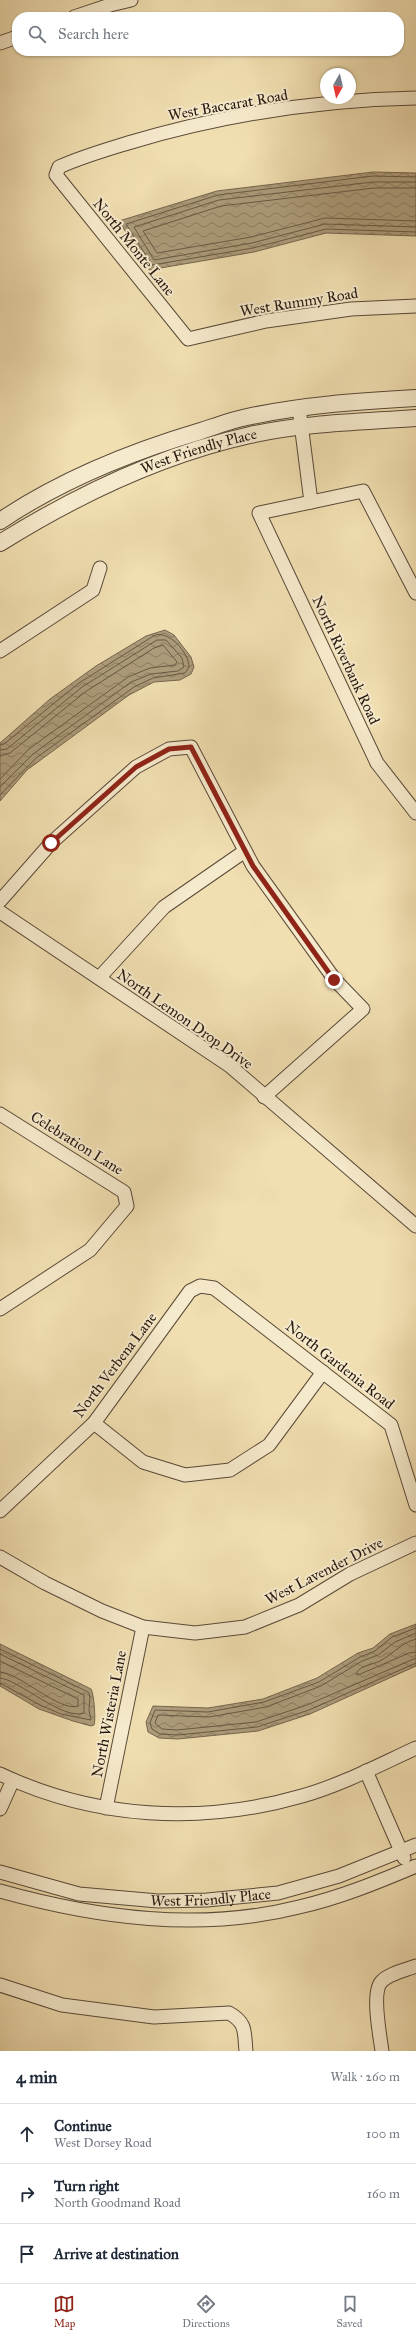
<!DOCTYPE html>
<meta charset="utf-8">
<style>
body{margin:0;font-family:"IM FELL Great Primer",serif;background:#f6f6f7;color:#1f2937}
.compass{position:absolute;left:320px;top:68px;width:36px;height:36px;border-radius:50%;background:#fff;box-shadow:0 1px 3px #0004;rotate:188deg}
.stop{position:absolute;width:12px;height:12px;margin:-9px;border:3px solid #8f2418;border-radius:50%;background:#fff}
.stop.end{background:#8f2418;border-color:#fff;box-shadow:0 1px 4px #0008}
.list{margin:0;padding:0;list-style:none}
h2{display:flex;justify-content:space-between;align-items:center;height:52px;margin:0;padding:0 16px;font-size:17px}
h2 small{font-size:13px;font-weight:400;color:#747a83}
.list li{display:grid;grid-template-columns:26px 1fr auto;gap:12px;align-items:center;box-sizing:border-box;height:60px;padding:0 16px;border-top:1px solid #e0e1e3}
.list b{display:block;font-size:15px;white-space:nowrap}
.list p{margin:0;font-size:13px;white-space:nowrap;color:#747a83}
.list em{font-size:13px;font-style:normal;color:#747a83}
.icon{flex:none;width:22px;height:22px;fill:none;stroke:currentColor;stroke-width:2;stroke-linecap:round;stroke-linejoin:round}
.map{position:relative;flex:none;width:416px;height:2051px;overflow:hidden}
.search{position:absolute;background:#fff;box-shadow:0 1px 3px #0004;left:12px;right:12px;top:12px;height:44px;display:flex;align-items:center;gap:10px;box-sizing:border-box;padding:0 14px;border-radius:16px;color:#747a83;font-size:15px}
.sheet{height:232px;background:#fff}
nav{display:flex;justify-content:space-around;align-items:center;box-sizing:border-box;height:56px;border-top:1px solid #e0e1e3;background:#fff;font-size:11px;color:#747a83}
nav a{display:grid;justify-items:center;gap:2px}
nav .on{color:#8f2418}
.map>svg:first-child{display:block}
.water{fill:url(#water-waves);stroke:#76664f}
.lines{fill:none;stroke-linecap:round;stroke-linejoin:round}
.shore{stroke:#695944;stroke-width:1}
.minor-casing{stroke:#594938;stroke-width:15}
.tertiary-casing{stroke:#594938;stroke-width:18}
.minor{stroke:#f6eacc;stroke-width:13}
.tertiary{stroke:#f6eacc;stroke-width:16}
.route{stroke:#8f2418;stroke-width:5}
.labels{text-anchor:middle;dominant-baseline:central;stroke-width:4;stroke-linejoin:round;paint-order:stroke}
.street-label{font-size:15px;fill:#26170f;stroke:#f6eacc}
</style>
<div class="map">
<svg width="416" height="2051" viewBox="0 0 416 2051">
<defs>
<pattern id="water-waves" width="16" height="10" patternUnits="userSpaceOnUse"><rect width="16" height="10" fill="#ac9b7a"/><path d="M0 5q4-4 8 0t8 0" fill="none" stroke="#8c7d62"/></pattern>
</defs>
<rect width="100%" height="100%" fill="#f1dfb1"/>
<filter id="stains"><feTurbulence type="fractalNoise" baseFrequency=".005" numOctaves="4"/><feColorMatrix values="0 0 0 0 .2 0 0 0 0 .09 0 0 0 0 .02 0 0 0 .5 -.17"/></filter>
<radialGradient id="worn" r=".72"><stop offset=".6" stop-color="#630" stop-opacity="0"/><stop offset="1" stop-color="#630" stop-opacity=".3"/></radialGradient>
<path class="water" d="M373,172L416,173V236L326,233L254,252L149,270L119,221L217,191Z
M165,630L174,635L191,657L194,667L191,674L180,680L154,682L129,695L27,770L0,801V743L50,699L96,666L146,636Z
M416,1624V1666L310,1714L258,1731L178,1739L159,1738L148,1732L146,1722L153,1706L208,1708L263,1699L317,1678L358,1653L373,1648L390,1634Z
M0,1644L91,1689C94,1694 96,1720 94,1725L91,1726L73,1721L39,1709L0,1686Z"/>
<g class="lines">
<path class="shore" d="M416,177L373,176L218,195L126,224L152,265L253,248L326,229L416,232
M416,182H373L219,200L134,227L154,260L252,243L325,224L416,227
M416,188H374L221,206L143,231L157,253L251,237L325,218L416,221
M0,745L4,744L79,683L155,635C170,631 189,653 189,667L185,673L153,678L134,687L36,758L0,795
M0,750L7,749L82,687L157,640H166L182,658L184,667L178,671L151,674L131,682L33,754L0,787
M0,756L10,753L85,692L154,648L163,645L177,662L175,665L150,668L128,677L29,749L0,779
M416,1628L392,1637L375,1651L360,1657L319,1682L264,1702L208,1712L155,1710L150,1723L152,1729L160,1734L178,1735L257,1727L309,1710L416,1663
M416,1633L395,1642L378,1655L362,1661L321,1686L266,1707L209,1717L158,1715L155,1723L162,1729L177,1730L256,1722L307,1705L416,1658
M416,1639C401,1643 393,1654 380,1661C372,1665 360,1665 356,1674L358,1675L409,1653L416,1652
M0,1649L88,1692L90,1696L89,1710L91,1720L61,1714L40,1705L0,1683
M0,1654L84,1695V1713C63,1721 18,1679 0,1678
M0,1661L78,1699V1706C59,1712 20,1673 0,1672"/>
<g class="minor-casing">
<g id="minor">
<path d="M74,17L110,5L131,0"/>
<path d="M0,43L17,37"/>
<path d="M416,98C320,100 221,115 128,143C105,150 81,157 59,167L56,175L188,339L266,321L351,309L416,306"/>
<path d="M299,408L311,502"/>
<path d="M416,593L363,491L259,513L377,763L416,813"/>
<path d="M0,651L93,590L100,568"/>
<path d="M0,901L51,843L136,767L169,749L191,747L253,866L335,980L363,1009L264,1097"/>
<path d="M0,912L230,1066L416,1226"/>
<path d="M99,978L164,907L245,851"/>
<path d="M0,1114L124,1192L127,1206L90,1250L0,1309"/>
<path d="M94,1423L143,1462L185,1475L230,1470L269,1445L323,1372"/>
<path d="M0,1511L94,1423L190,1291L200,1286L214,1288L391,1425L416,1505"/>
<path d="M0,1557L45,1583L102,1611L143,1627L195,1633L245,1627L299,1605L350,1574L416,1543"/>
<path d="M366,1771L404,1858"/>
<path d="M0,1774C95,1819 201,1825 302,1796C341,1785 379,1765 416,1748"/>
<path d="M106,1808L143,1627"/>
<path d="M0,1809L13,1780"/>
<path id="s1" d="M0,1872L79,1894L158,1901L207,1900L278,1893L339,1876L416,1845"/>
<path d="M0,1891C97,1918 200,1932 299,1907C339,1898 378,1882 416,1866"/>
<path d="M0,1985L62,2005L154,2017L229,2013C247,2023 244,2032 246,2051"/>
<path d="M382,2051C380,2036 371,1991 382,1981C390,1973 406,1970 416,1966"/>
</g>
</g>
<g class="tertiary-casing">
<g id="tertiary">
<path d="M0,521C61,480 130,452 201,431C216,426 232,420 247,417C303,405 360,401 416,398"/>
<path id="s2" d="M0,543C77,495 160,455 250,435C304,423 361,422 416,418"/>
</g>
</g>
<use href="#minor" class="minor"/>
<use href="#tertiary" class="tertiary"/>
</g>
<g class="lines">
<path class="route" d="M51,843L136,767L169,749L191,747L253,866L334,980"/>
</g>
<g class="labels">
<g class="street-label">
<text transform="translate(228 105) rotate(-10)">West Baccarat Road</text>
<text transform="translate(134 247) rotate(51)">North Monte Lane</text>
<text transform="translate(299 302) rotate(-9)">West Rummy Road</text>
<text stroke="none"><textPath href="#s2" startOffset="220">West Friendly Place</textPath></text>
<text transform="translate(346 660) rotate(65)">North Riverbank Road</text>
<text transform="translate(185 1019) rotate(35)">North Lemon Drop Drive</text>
<text transform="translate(77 1143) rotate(32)">Celebration Lane</text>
<text transform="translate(115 1365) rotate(-53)">North Verbena Lane</text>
<text transform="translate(340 1365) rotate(38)">North Gardenia Road</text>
<text transform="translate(324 1571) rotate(-27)">West Lavender Drive</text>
<text transform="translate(109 1714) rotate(-79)">North Wisteria Lane</text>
<text stroke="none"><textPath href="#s1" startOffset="214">West Friendly Place</textPath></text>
</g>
</g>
<rect width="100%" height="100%" filter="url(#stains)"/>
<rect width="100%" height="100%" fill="url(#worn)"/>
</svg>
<svg class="compass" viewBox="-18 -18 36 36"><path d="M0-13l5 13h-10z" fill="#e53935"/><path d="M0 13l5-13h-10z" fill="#747a83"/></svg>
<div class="stop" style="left:51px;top:843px"></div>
<div class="stop end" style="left:334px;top:980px"></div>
<div class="search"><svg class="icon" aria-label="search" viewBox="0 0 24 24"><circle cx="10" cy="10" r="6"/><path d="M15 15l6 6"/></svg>Search here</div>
</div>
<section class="sheet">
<h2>4 min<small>Walk · 260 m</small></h2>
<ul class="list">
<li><svg class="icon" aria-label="ahead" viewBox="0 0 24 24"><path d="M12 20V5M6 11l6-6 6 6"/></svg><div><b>Continue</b><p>West Dorsey Road</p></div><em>100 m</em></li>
<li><svg class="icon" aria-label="right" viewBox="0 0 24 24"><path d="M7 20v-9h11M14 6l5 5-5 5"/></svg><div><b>Turn right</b><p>North Goodmand Road</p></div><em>160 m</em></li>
<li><svg class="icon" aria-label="arrive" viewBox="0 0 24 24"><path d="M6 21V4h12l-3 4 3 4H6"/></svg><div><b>Arrive at destination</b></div></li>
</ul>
</section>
<nav>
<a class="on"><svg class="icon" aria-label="map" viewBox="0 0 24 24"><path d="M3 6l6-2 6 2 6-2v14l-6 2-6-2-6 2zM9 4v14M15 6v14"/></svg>Map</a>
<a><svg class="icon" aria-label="directions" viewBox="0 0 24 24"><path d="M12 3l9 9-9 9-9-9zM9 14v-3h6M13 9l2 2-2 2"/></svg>Directions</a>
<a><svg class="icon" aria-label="saved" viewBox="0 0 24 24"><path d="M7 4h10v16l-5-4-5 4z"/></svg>Saved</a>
</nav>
